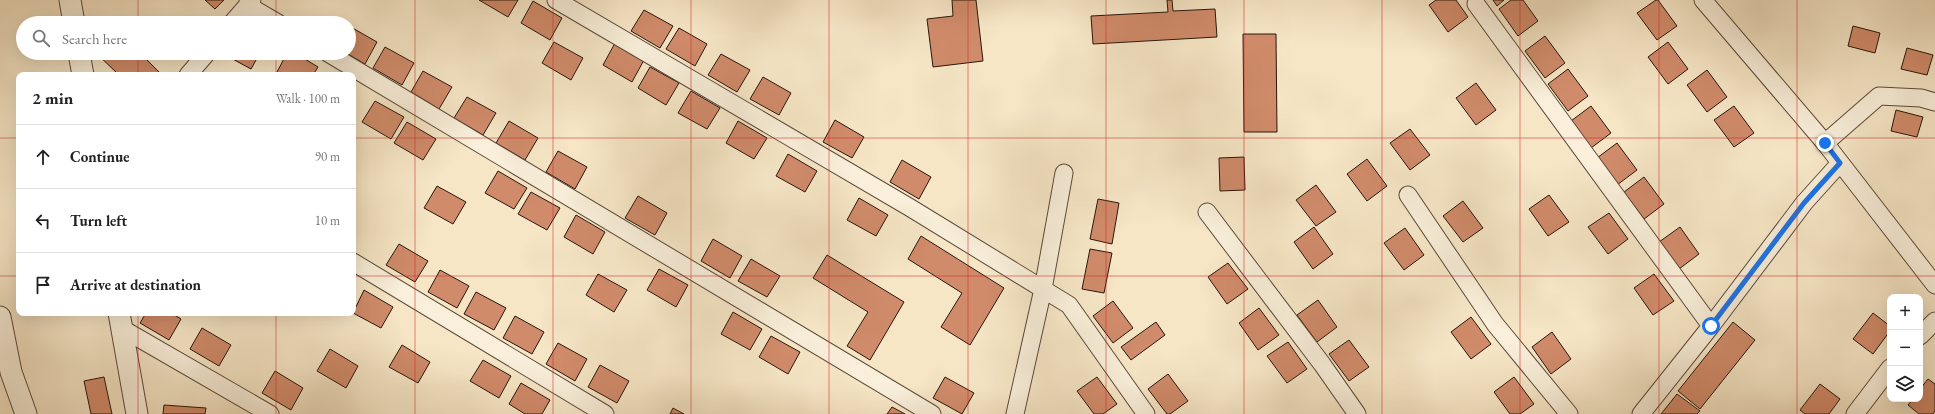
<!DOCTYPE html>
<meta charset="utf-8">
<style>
body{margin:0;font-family:"EB Garamond",serif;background:#f2f2f2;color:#222}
.controls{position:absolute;right:12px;bottom:12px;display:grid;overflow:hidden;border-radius:8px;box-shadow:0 4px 16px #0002}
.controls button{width:36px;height:36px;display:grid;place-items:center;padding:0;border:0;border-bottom:1px solid #e0e0e0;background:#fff;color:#222;font:20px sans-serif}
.stop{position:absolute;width:12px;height:12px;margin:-9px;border:3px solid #1a73e8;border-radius:50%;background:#fff}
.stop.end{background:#1a73e8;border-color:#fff;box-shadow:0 1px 4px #0008}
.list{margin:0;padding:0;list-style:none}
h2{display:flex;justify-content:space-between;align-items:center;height:52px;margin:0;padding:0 16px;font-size:17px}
h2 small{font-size:13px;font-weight:400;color:#767676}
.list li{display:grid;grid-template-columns:26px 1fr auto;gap:12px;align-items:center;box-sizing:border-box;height:64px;padding:0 16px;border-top:1px solid #e0e0e0}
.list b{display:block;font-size:15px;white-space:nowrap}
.list em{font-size:13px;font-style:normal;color:#767676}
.icon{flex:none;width:22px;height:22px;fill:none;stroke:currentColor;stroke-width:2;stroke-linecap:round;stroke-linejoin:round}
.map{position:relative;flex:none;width:1935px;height:414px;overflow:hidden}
.search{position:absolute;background:#fff;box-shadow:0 4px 16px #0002;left:16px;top:16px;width:340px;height:44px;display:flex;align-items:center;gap:10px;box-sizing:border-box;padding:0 14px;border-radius:22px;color:#767676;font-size:15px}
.panel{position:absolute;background:#fff;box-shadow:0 4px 16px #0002;left:16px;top:72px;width:340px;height:244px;border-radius:8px}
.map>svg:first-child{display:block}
.building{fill:#d08b6a;stroke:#28160c}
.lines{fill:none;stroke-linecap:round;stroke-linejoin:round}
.minor-casing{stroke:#5c4a3a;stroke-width:19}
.tertiary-casing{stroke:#5c4a3a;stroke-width:23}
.minor{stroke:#f9efda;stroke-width:17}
.tertiary{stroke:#f9efda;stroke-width:21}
.route{stroke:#1a73e8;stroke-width:5}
.grid{fill:none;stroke:#d62828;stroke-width:1;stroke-opacity:0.55}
</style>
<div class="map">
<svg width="1935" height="414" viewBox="0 0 1935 414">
<rect width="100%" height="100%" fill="#f6e6c6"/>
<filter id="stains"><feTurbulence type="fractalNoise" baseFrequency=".005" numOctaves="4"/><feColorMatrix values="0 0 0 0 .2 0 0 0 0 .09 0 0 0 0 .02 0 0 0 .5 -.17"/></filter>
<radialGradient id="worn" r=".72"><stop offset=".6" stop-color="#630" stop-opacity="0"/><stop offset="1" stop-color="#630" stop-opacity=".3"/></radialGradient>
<path class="building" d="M205,0H224L215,9Z
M479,0H518L508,17Z
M952,0H976L983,61L933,67L927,19L953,16Z
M1167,0H1172L1173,11L1215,9L1217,37L1093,44L1091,16L1168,12Z
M1436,0H1456L1468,17L1448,32L1429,5Z
M1493,0H1504L1497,6Z
M1511,0H1523L1538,21L1518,36L1499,9Z
M1656,0H1658L1677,26L1657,40L1637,13Z
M533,1L562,18L550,40L521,23Z
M644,10L673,26L660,48L631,31Z
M349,26L377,42L365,64L346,53H349Z
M1853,26L1880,33L1875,53L1848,46Z
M679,28L707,44L695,66L666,49Z
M1243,34H1276L1277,132H1244Z
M1545,36L1565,63L1545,78L1525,51Z
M554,42L583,58L571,80L542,63Z
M1668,42L1688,69L1668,84L1648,57Z
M615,43L644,60L632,82L603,65Z
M385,47L414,63L402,85L373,68Z
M1907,48L1933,55L1927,75L1901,69Z
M96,53H140L162,75H119Z
M175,53H190L183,60Z
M231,53H260L251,69L229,57Z
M287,53H295L318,67L313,75H283L277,72Z
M721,54L750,70L737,92L708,75Z
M650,67L679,83L666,105L638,88Z
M1568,69L1588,96L1568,111L1548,84Z
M1707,70L1727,97L1707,112L1687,85Z
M423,71L452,87L439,109L411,92Z
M763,77L791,93L779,115L750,99Z
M1476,83L1496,110L1476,125L1456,98Z
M691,91L720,108L707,129L678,113Z
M467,97L496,113L483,135L454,118Z
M375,101L404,117L391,139L362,122Z
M1591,106L1611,133L1591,148L1571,121Z
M1734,106L1754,133L1734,147L1714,120Z
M1896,110L1923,117L1917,137L1891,131Z
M835,120L864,137L852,158L823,142Z
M509,121L538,138L525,160L496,143Z
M738,121L767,138L754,159L726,143Z
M407,122L436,139L423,160L394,143Z
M1410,129L1430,155L1410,170L1390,143Z
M1617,143L1637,170L1617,185L1597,158Z
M558,151L587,167L575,189L546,172Z
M788,154L817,171L805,192L776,176Z
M1244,157L1245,190L1220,191L1219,158Z
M1367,159L1387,186L1367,201L1347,174Z
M902,160L931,177L919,199L890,182Z
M498,171L527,188L514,209L485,193Z
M1644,177L1664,204L1644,219L1624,192Z
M1316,185L1336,212L1316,226L1296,200Z
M437,186L466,202L453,224L424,208Z
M531,192L560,208L547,230L518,214Z
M1549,195L1569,222L1548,236L1529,209Z
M638,196L667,213L655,235L625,218Z
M859,198L888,215L876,236L847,220Z
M1098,199L1119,203L1112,244L1090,239Z
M1463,201L1483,228L1463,242L1443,216Z
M1609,213L1628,239L1608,254L1588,227Z
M576,215L605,232L593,254L564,237Z
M1314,227L1333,254L1313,269L1294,242Z
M1680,227L1699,254L1679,269L1659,242Z
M1405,228L1424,255L1404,270L1384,243Z
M921,236L1004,288L970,345L941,327L962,293L908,259Z
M713,239L742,256L730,278L701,261Z
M399,244L428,261L415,282L386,265Z
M1090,249L1112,253L1104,293L1082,289Z
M827,255L904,302L870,360L847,346L868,312L813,278Z
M751,259L780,276L767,297L738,281Z
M1228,263L1248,289L1227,304L1208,277Z
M659,269L688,285L676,307L647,290Z
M440,270L469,286L457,308L428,292Z
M598,274L627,290L614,312L586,295Z
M1654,274L1674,301L1653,315L1634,288Z
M364,290L393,307L381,328L353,313Z
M476,292L506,308L494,330L464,314Z
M1318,300L1337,327L1317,342L1297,315Z
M1113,301L1133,328L1113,343L1093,316Z
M1259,308L1279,335L1258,350L1239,323Z
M733,312L762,329L750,350L721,334Z
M146,313H171L181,319L169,340L140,323Z
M1873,313L1890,326V331L1873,354L1853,339Z
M515,316L544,332L532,354L503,338Z
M1471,317L1491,344L1471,359L1451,332Z
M1156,322L1165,335L1131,360L1121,347Z
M1733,322L1755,340L1700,409L1678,391Z
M202,328L231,345L219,366L190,349Z
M1552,332L1571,359L1551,374L1532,347Z
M771,336L800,352L788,374L759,357Z
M1349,340L1369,367L1349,381L1329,354Z
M1288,342L1307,369L1287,383L1267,356Z
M558,343L587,359L575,381L546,364Z
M402,345L430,362L418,383L389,367Z
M330,349L358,366L346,388L317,371Z
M483,360L511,376L499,398L470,381Z
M600,365L629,381L617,403L588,387Z
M275,371L303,388L291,410L262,393Z
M1168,374L1188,401L1170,414H1167L1148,389Z
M104,377L112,414H91L84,381Z
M945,377L974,393L962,414L933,398Z
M1097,377L1117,404L1103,414H1094L1077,391Z
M1514,377L1534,404L1520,414H1510L1494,392Z
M1928,379L1935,384V411L1933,414H1919L1908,405L1913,399H1920V389Z
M521,383L550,400L542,414H525L509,404Z
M1820,384L1840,399L1829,414H1805L1800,410Z
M1677,394L1700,411L1697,414H1661Z
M164,405L206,408L205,414H163Z
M892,407L905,414H887Z
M673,408L684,414H670Z"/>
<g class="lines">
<g class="minor-casing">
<path id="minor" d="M556,0L909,207L1069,305L1146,414
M1703,0L1825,143L1935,285
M1476,4L1711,326
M247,5L278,23
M232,23L252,0
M328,53L932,414
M188,75L207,53
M1825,143L1879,96L1921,98L1935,102
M1408,195L1495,324L1569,414
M1207,212L1322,364L1357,414
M353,262L605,414
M121,328L270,414
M1920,336L1935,321
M1015,414L1043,289L1064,173
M1641,414L1711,326L1804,203L1840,163
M1855,414L1890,368"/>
</g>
<g class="tertiary-casing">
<path id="tertiary" d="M70,0L74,23
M79,53L83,75
M119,313L137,414
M0,317L11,372L26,414"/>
</g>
<use href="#minor" class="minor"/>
<use href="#tertiary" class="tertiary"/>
</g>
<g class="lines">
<path class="route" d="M1711,326L1804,203L1840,163L1825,143"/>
</g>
<path class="grid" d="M138,0V23M276,0V23M415,0V414M553,0V414M691,0V414M829,0V414M968,0V414M1106,0V414M1244,0V414M1382,0V414M1520,0V414M1659,0V414M1797,0V414M138,53V75M276,53V75M0,138H19M353,138H1935M0,276H19M353,276H1935M138,313V414M276,313V414"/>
<rect width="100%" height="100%" filter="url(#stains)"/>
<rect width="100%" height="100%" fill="url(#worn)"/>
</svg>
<div class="controls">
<button>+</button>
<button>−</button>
<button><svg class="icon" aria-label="layers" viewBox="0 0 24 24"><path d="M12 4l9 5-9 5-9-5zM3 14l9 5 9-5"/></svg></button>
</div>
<div class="stop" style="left:1711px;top:326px"></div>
<div class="stop end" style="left:1825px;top:143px"></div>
<div class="search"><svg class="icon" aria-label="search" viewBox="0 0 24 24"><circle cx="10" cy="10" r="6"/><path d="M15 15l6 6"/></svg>Search here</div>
<section class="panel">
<h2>2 min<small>Walk · 100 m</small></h2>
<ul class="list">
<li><svg class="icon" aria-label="ahead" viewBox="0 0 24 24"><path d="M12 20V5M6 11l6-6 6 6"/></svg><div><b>Continue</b></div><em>90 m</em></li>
<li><svg class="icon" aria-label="left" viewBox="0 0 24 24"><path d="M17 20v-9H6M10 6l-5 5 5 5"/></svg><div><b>Turn left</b></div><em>10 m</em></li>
<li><svg class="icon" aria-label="arrive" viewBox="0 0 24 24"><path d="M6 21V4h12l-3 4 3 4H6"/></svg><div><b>Arrive at destination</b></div></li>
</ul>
</section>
</div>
